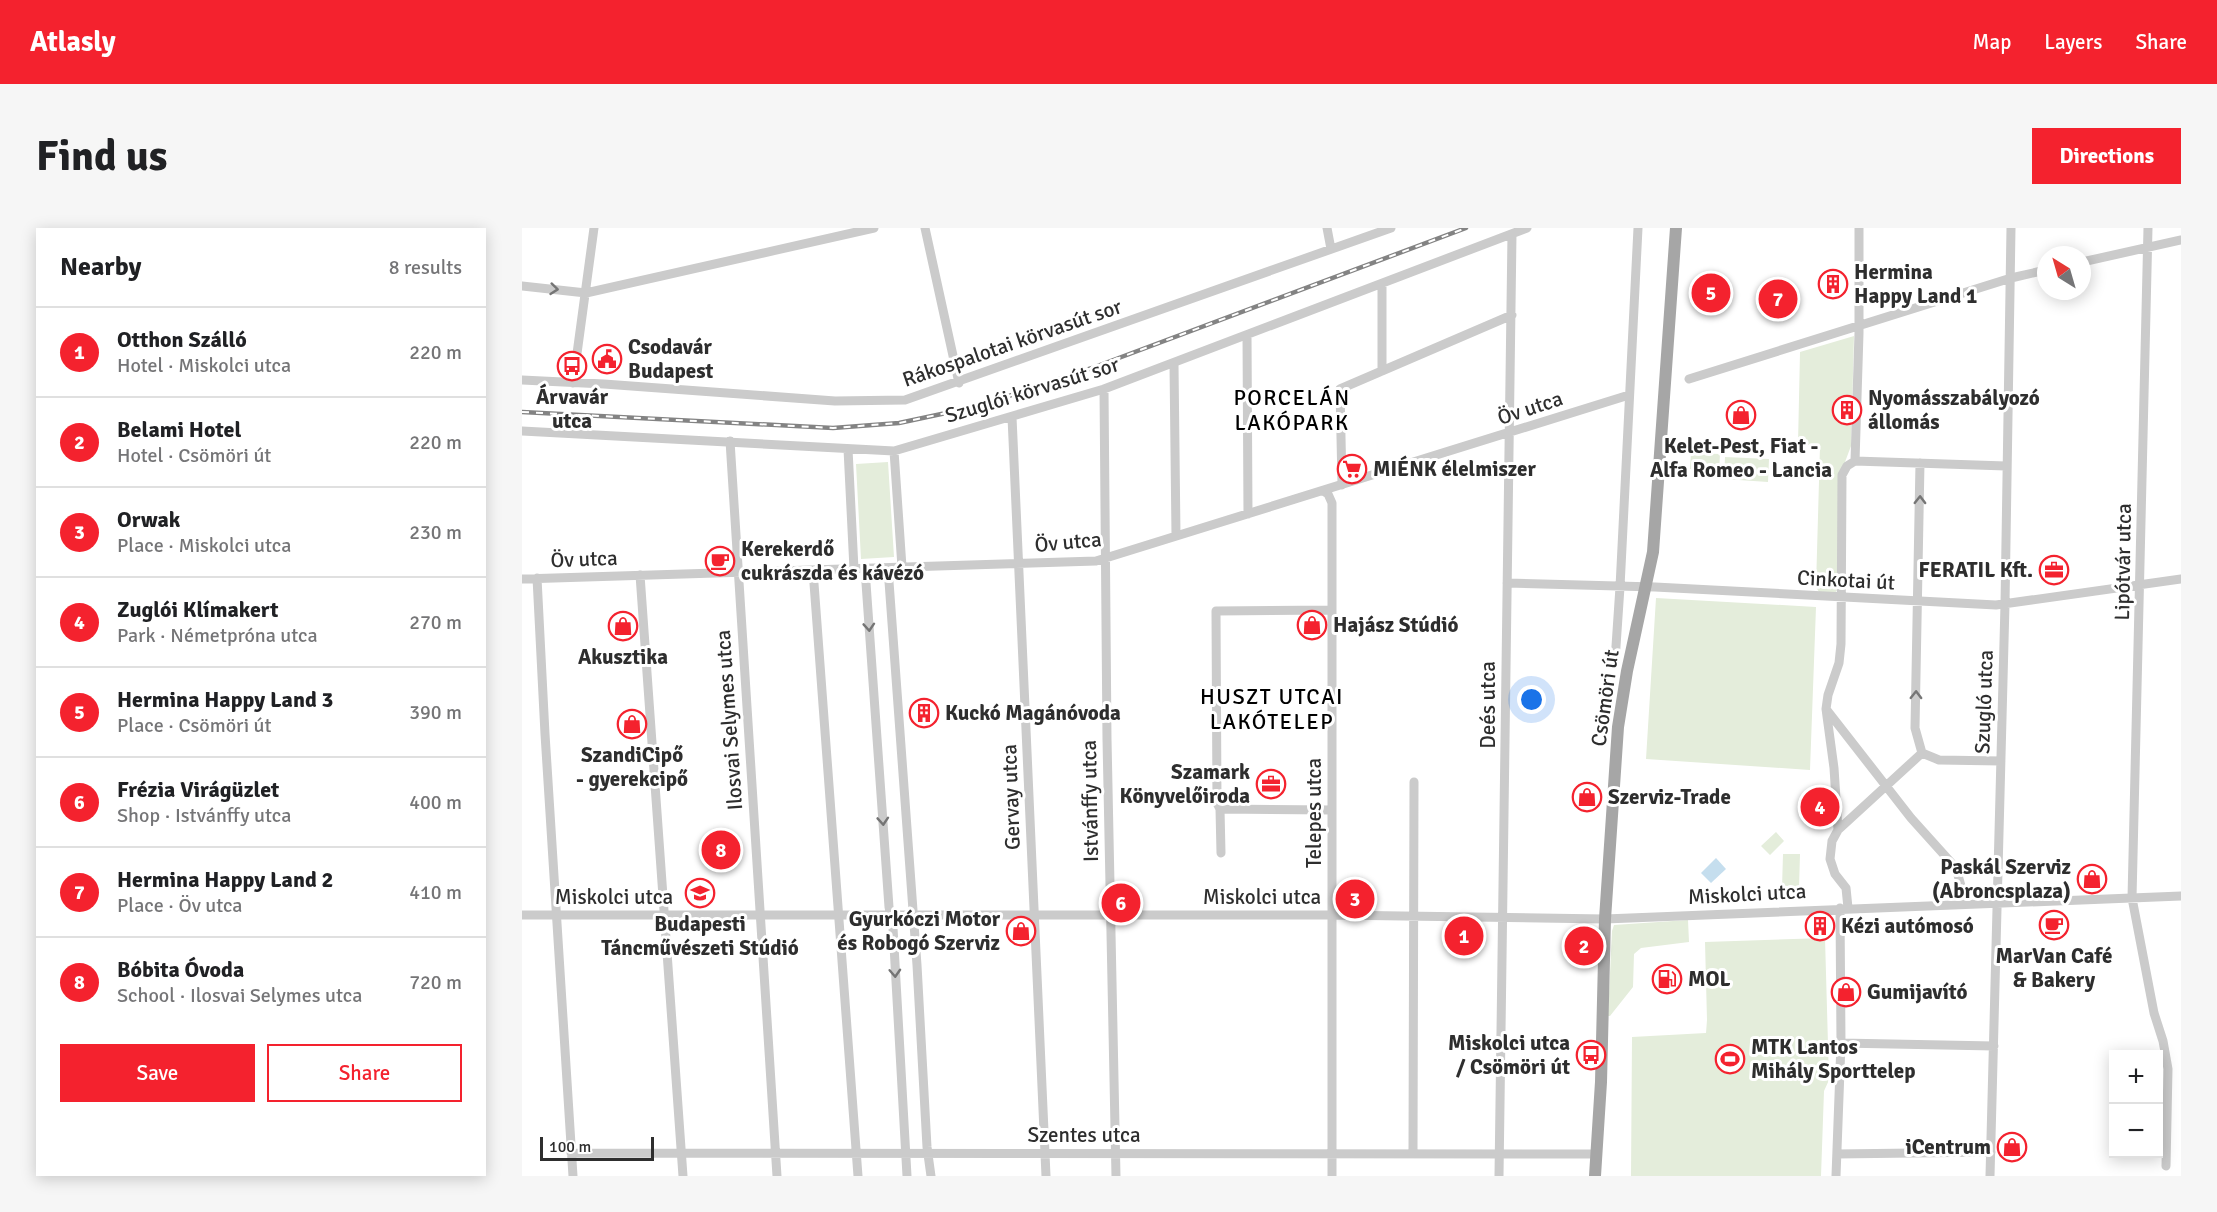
<!DOCTYPE html>
<meta charset="utf-8">
<style>
body{margin:0;font-family:Signika,sans-serif;background:#f6f6f6;color:#202124}
.controls{position:absolute;right:18px;bottom:18px;display:grid;overflow:hidden;border-radius:0px;box-shadow:0 3px 15px #0003}
.controls button{width:54px;height:54px;display:grid;place-items:center;padding:0;border:0;border-bottom:2px solid #e0e0e0;background:#fff;color:#202124;font:30px sans-serif}
.compass{position:absolute;left:1515px;top:18px;width:54px;height:54px;border-radius:50%;background:#fff;box-shadow:0 3px 15px #0003;rotate:323deg}
.scale{position:absolute;left:18px;bottom:15px;width:114px;box-sizing:border-box;padding-left:6px;border:3px solid #2e2e2e;border-top:0;font-size:16px;line-height:21px;white-space:nowrap;color:#2e2e2e;-webkit-text-stroke:4px #fff;paint-order:stroke}
.you{position:absolute;left:1010px;top:472px;width:21px;height:21px;margin:-15px;border:4px solid #fff;border-radius:50%;background:#1a73e8;box-shadow:0 0 0 9px #1a73e833}
.badge{display:grid;place-items:center;width:39px;height:39px;border-radius:50%;background:#f4222e;color:#fff;font-size:20px;font-weight:700}
.pin{position:absolute;translate:-50% -50%;border:3px solid #fff;box-shadow:0 2px 6px #0006}
.list{margin:0;padding:0;list-style:none}
h2{display:flex;justify-content:space-between;align-items:center;height:78px;margin:0;padding:0 24px;font-size:26px}
h2 small{font-size:20px;font-weight:400;color:#757577}
.list li{display:grid;grid-template-columns:39px 1fr auto;gap:18px;align-items:center;box-sizing:border-box;height:90px;padding:0 24px;border-top:2px solid #e0e0e0}
.list b{display:block;font-size:22px;white-space:nowrap}
.list p{margin:0;font-size:20px;white-space:nowrap;color:#757577}
.list em{font-size:20px;font-style:normal;color:#757577}
.actions{display:flex;gap:12px;padding:18px 24px}
.actions a{flex:1;padding:14px 0;border:2px solid #f4222e;border-radius:0px;text-align:center;font-size:21px;color:#f4222e}
.actions .main{background:#f4222e;color:#fff}
.map{position:relative;flex:none;width:1659px;height:948px;overflow:hidden;border-radius:0px}
header{display:flex;align-items:center;gap:36px;box-sizing:border-box;height:84px;padding:0 30px;background:#f4222e;color:#fff}
header strong{font-size:28px}
nav{display:flex;gap:33px;margin-inline-start:auto;font-size:21px}
.intro{display:flex;align-items:center;justify-content:space-between;box-sizing:border-box;height:144px;padding:0 36px}
h1{margin:0;font-size:42px}
.button{padding:15px 27px;border-radius:0px;background:#f4222e;color:#fff;font-size:21px;font-weight:700}
main{display:flex;gap:36px;padding:0 36px}
aside{flex:1;background:#fff;border-radius:0px;box-shadow:0 3px 15px #0003}
.map>svg:first-child{display:block}
.green{fill:#e4eddb}
.water{fill:#c5deee}
.lines{fill:none;stroke-linecap:round;stroke-linejoin:round}
.minor{stroke:#cbcbcb;stroke-width:9}
.major{stroke:#a6a6a6;stroke-width:12}
.rail-casing{stroke:#838383;stroke-width:4.5}
.rail{stroke:#fff;stroke-width:2;stroke-dasharray:7;stroke-linecap:butt}
.oneway{stroke:#757575}
.labels{text-anchor:middle;dominant-baseline:central;stroke-width:6;stroke-linejoin:round;paint-order:stroke}
.poi-label{font-size:21px;font-weight:bold;fill:#2e2e2e;stroke:#fff;text-anchor:start}
.street-label{font-size:21px;fill:#2e2e2e;stroke:#fff}
.neighbourhood-label{font-size:22px;letter-spacing:1.5px;fill:#000;stroke:#fff}
</style>
<header>
<strong>Atlasly</strong>
<nav><a>Map</a><a>Layers</a><a>Share</a></nav>
</header>
<div class="intro"><h1>Find us</h1><a class="button">Directions</a></div>
<main>
<aside>
<h2>Nearby<small>8 results</small></h2>
<ul class="list">
<li><span class="badge">1</span><div><b>Otthon Szálló</b><p>Hotel · Miskolci utca</p></div><em>220 m</em></li>
<li><span class="badge">2</span><div><b>Belami Hotel</b><p>Hotel · Csömöri út</p></div><em>220 m</em></li>
<li><span class="badge">3</span><div><b>Orwak</b><p>Place · Miskolci utca</p></div><em>230 m</em></li>
<li><span class="badge">4</span><div><b>Zuglói Klímakert</b><p>Park · Németpróna utca</p></div><em>270 m</em></li>
<li><span class="badge">5</span><div><b>Hermina Happy Land 3</b><p>Place · Csömöri út</p></div><em>390 m</em></li>
<li><span class="badge">6</span><div><b>Frézia Virágüzlet</b><p>Shop · Istvánffy utca</p></div><em>400 m</em></li>
<li><span class="badge">7</span><div><b>Hermina Happy Land 2</b><p>Place · Öv utca</p></div><em>410 m</em></li>
<li><span class="badge">8</span><div><b>Bóbita Óvoda</b><p>School · Ilosvai Selymes utca</p></div><em>720 m</em></li>
</ul>
<div class="actions"><a class="main">Save</a><a>Share</a></div>
</aside>
<div class="map">
<svg width="1659" height="948" viewBox="0 0 1659 948">
<rect width="100%" height="100%" fill="#fff"/>
<path class="green" d="M1332,108L1329,218L1323,234L1315,362L1313,365L1297,364L1294,359L1298,218L1276,216L1278,124Z
M1169,225L1198,226L1197,243L1168,241Z
M1203,229L1247,231L1246,254L1202,251Z
M366,234L372,329L339,331L334,236Z
M1134,370L1294,379L1288,542L1124,531Z
M1254,604L1262,613L1248,627L1239,618Z
M1261,626H1278L1277,660H1260Z
M1166,692L1167,714L1119,720L1112,726L1111,759L1088,788H1086L1090,703L1092,697Z
M1303,710L1307,852L1302,863L1299,948H1109L1110,809L1184,805L1185,792L1183,714Z"/>
<path class="water" d="M1194,630L1204,641L1189,655L1179,645Z"/>
<g class="lines">
<path class="minor" d="M403,0L437,155
M805,0L809,21
M1626,0L1610,670L1632,785L1641,813L1646,841L1644,938
M1560,34L1659,12
M860,56V143
M0,58L64,65L352,0
M725,107L726,286
M652,136L654,308
M1167,151L1489,50L1524,42
M0,152L82,156L313,173L383,172L869,0
M51,155L72,0
M582,161L585,511L594,948
M490,189L524,948
M0,203L372,223L582,161L1005,0
M208,213L255,948
M326,221L332,341
M372,223L380,339
M1333,233L1337,105V0
M1333,233L1484,238
M1398,235L1393,500L1400,525
M820,257L818,161L990,87
M801,263L806,266L810,275V948
M366,340L395,737L405,919L409,948
M343,341L367,679L371,700L385,948
M291,342L336,948
M118,347L161,948
M15,350L23,506L51,948
M0,351L574,333L1107,167
M985,355L1133,359L1474,377L1659,351
M1093,433L1098,359L1116,0
M1304,481L1389,590L1434,640L1444,676
M1400,525L1417,532L1479,533
M698,581L810,582
M1316,602L1312,540L1304,481L1306,467L1317,435L1319,416L1320,247L1325,238L1333,233
M699,625L698,581L695,575L694,383L810,382
M1326,680L1324,660L1313,646L1308,631L1310,613L1316,602L1400,525
M0,687H811L1083,691L1659,668
M1319,815L1472,818
M49,925L1075,926
M891,925L892,554
M1315,926L1469,924
M977,948C983,634 987,320 990,6
M1314,948L1319,815L1318,680
M1468,948L1483,376L1489,0"/>
<path class="major" d="M1073,948L1079,854L1083,691L1096,499L1105,443L1131,324L1154,0"/>
<g class="rail-casing">
<path id="rail" d="M0,184L311,200L377,195L457,178L570,140L944,0"/>
</g>
<use href="#rail" class="rail"/>
</g>
<defs><path id="oneway-chevron" d="M-2-3.5L2.5 0L-2 3.5" fill="none" stroke-width="1.6" stroke-linecap="round" stroke-linejoin="round" transform="scale(1.5)"/></defs>
<g class="oneway">
<use href="#oneway-chevron" transform="translate(32 61) rotate(6)"/>
<use href="#oneway-chevron" transform="translate(1398 272) rotate(-89)"/>
<use href="#oneway-chevron" transform="translate(347 399) rotate(86)"/>
<use href="#oneway-chevron" transform="translate(1394 467) rotate(-89)"/>
<use href="#oneway-chevron" transform="translate(361 593) rotate(86)"/>
<use href="#oneway-chevron" transform="translate(373 745) rotate(87)"/>
</g>
<defs>
<g id="building-ring" transform="scale(1.5)"><circle r="9.5" fill="#fff" stroke="#f4222e" stroke-width="1.5"/><path d="M-4-6H4V6H1V3H-1V6H-4ZM-2.5-4.3h1.7v1.8h-1.7ZM.8-4.3h1.7v1.8H.8ZM-2.5-1h1.7V.8h-1.7ZM.8-1h1.7V.8H.8Z" fill="#f4222e"/></g>
<g id="civic-ring" transform="scale(1.5)"><circle r="9.5" fill="#fff" stroke="#f4222e" stroke-width="1.5"/><path d="M-.6-6.5H3V-4.5H.6V-3L4-1V1h2V6H-6V1h2V-1L-.6-3ZM-1.2 2.5V6h2.4V2.5Z" fill="#f4222e"/></g>
<g id="bus-ring" transform="scale(1.5)"><circle r="9.5" fill="#fff" stroke="#f4222e" stroke-width="1.5"/><path d="M-5-6H5V4H4V6H2V4H-2V6H-4V4H-5ZM-3.5-4V0h7V-4ZM-3.5 1.2v1.5H-2V1.2ZM2 1.2v1.5H3.5V1.2Z" fill="#f4222e"/></g>
<g id="shop-ring" transform="scale(1.5)"><circle r="9.5" fill="#fff" stroke="#f4222e" stroke-width="1.5"/><path d="M-5-2.5h2.3a2.7 3.5 0 0 1 5.4 0H5L5.5 6h-11ZM-1.5-2.5h3a1.5 2.3 0 0 0-3 0Z" fill="#f4222e"/></g>
<g id="supermarket-ring" transform="scale(1.5)"><circle r="9.5" fill="#fff" stroke="#f4222e" stroke-width="1.5"/><path d="M-6-5.5h2.5l.6 2H6L4.5 2H-2.5L-4.4-4H-6ZM-1.5 3.2a1.3 1.3 0 1 0 .1 0ZM3 3.2a1.3 1.3 0 1 0 .1 0Z" fill="#f4222e"/></g>
<g id="cafe-ring" transform="scale(1.5)"><circle r="9.5" fill="#fff" stroke="#f4222e" stroke-width="1.5"/><path d="M-5.5-4.5H6V0H3Q3 3.5 0 3.5H-2.5Q-5.5 3.5-5.5 0ZM3-3.2v2h1.7v-2ZM-6 4.5H4V6H-6Z" fill="#f4222e"/></g>
<g id="office-ring" transform="scale(1.5)"><circle r="9.5" fill="#fff" stroke="#f4222e" stroke-width="1.5"/><path d="M-6-3h4V-5.5h4V-3h4V5H-6ZM-1-4.5V-3h2v-1.5ZM-6 0V1H6V0Z" fill="#f4222e"/></g>
<g id="school-ring" transform="scale(1.5)"><circle r="9.5" fill="#fff" stroke="#f4222e" stroke-width="1.5"/><path d="M0-5L7-2L0 1L-7-2ZM-4 1L0 2.5L4 1V4Q0 6-4 4Z" fill="#f4222e"/></g>
<g id="fuel-ring" transform="scale(1.5)"><circle r="9.5" fill="#fff" stroke="#f4222e" stroke-width="1.5"/><path d="M-5.5-6h7V0h2V4h1.3V-2.5L3-4.5l.8-.8L6-3V5H2.5V1h-1V6h-7ZM-4.2-4.7v3.2H.2V-4.7Z" fill="#f4222e"/></g>
<g id="stadium-ring" transform="scale(1.5)"><circle r="9.5" fill="#fff" stroke="#f4222e" stroke-width="1.5"/><path d="M0-5a6.5 5 0 1 0 0 10a6.5 5 0 1 0 0-10ZM-3.5-1.8h7v3.6h-7Z" fill="#f4222e"/></g>
</defs>
<g fill-rule="evenodd">
<use href="#building-ring" x="1311" y="56"/>
<use href="#civic-ring" x="85" y="131"/>
<use href="#bus-ring" x="50" y="138"/>
<use href="#building-ring" x="1325" y="182"/>
<use href="#shop-ring" x="1219" y="187"/>
<use href="#supermarket-ring" x="830" y="241"/>
<use href="#cafe-ring" x="198" y="333"/>
<use href="#office-ring" x="1532" y="342"/>
<use href="#shop-ring" x="790" y="397"/>
<use href="#shop-ring" x="101" y="398"/>
<use href="#building-ring" x="402" y="485"/>
<use href="#shop-ring" x="110" y="496"/>
<use href="#office-ring" x="749" y="556"/>
<use href="#shop-ring" x="1065" y="569"/>
<use href="#shop-ring" x="1570" y="651"/>
<use href="#school-ring" x="178" y="665"/>
<use href="#cafe-ring" x="1532" y="697"/>
<use href="#building-ring" x="1298" y="698"/>
<use href="#shop-ring" x="499" y="703"/>
<use href="#fuel-ring" x="1145" y="751"/>
<use href="#shop-ring" x="1324" y="764"/>
<use href="#bus-ring" x="1069" y="827"/>
<use href="#stadium-ring" x="1208" y="831"/>
<use href="#shop-ring" x="1490" y="919"/>
</g>
<g class="labels">
<g class="poi-label">
<text x="1332" y="44">Hermina<tspan x="1332" dy="24">Happy Land 1</tspan></text>
<text x="106" y="119">Csodavár<tspan x="106" dy="24">Budapest</tspan></text>
<text x="50" y="169" text-anchor="middle">Árvavár<tspan x="50" dy="24">utca</tspan></text>
<text x="1346" y="170">Nyomásszabályozó<tspan x="1346" dy="24">állomás</tspan></text>
<text x="1219" y="218" text-anchor="middle">Kelet-Pest, Fiat -<tspan x="1219" dy="24">Alfa Romeo - Lancia</tspan></text>
<text x="851" y="241">MIÉNK élelmiszer</text>
<text x="219" y="321">Kerekerdő<tspan x="219" dy="24">cukrászda és kávézó</tspan></text>
<text x="1511" y="342" text-anchor="end">FERATIL Kft.</text>
<text x="811" y="397">Hajász Stúdió</text>
<text x="101" y="429" text-anchor="middle">Akusztika</text>
<text x="423" y="485">Kuckó Magánóvoda</text>
<text x="110" y="527" text-anchor="middle">SzandiCipő<tspan x="110" dy="24">- gyerekcipő</tspan></text>
<text x="728" y="544" text-anchor="end">Szamark<tspan x="728" dy="24">Könyvelőiroda</tspan></text>
<text x="1086" y="569">Szerviz-Trade</text>
<text x="1549" y="639" text-anchor="end">Paskál Szerviz<tspan x="1549" dy="24">(Abroncsplaza)</tspan></text>
<text x="478" y="691" text-anchor="end">Gyurkóczi Motor<tspan x="478" dy="24">és Robogó Szerviz</tspan></text>
<text x="178" y="696" text-anchor="middle">Budapesti<tspan x="178" dy="24">Táncművészeti Stúdió</tspan></text>
<text x="1319" y="698">Kézi autómosó</text>
<text x="1532" y="728" text-anchor="middle">MarVan Café<tspan x="1532" dy="24">&amp; Bakery</tspan></text>
<text x="1166" y="751">MOL</text>
<text x="1345" y="764">Gumijavító</text>
<text x="1048" y="815" text-anchor="end">Miskolci utca<tspan x="1048" dy="24">/ Csömöri út</tspan></text>
<text x="1229" y="819">MTK Lantos<tspan x="1229" dy="24">Mihály Sporttelep</tspan></text>
<text x="1469" y="919" text-anchor="end">iCentrum</text>
</g>
<g class="street-label">
<text transform="translate(490 115) rotate(-19)">Rákospalotai körvasút sor</text>
<text transform="translate(510 162) rotate(-17)">Szuglói körvasút sor</text>
<text transform="translate(1008 180) rotate(-18)">Öv utca</text>
<text transform="translate(546 314) rotate(-5)">Öv utca</text>
<text transform="translate(62 331) rotate(-2)">Öv utca</text>
<text transform="translate(1601 334) rotate(-89)">Lipótvár utca</text>
<text transform="translate(1324 352) rotate(3)">Cinkotai út</text>
<text transform="translate(1083 470) rotate(-82)">Csömöri út</text>
<text transform="translate(1462 474) rotate(-88)">Szugló utca</text>
<text transform="translate(966 477) rotate(-90)">Deés utca</text>
<text transform="translate(207 492) rotate(-94)">Ilosvai Selymes utca</text>
<text transform="translate(489 569) rotate(-92)">Gervay utca</text>
<text transform="translate(568 573) rotate(-91)">Istvánffy utca</text>
<text transform="translate(792 585) rotate(-90)">Telepes utca</text>
<text transform="translate(1225 666) rotate(-3)">Miskolci utca</text>
<text x="92" y="669">Miskolci utca</text>
<text x="740" y="669">Miskolci utca</text>
<text x="562" y="907">Szentes utca</text>
</g>
<g class="neighbourhood-label">
<text x="770" y="169">PORCELÁN<tspan x="770" dy="25">LAKÓPARK</tspan></text>
<text x="750" y="468">HUSZT UTCAI<tspan x="750" dy="25">LAKÓTELEP</tspan></text>
</g>
</g>
</svg>
<div class="controls">
<button>+</button>
<button>−</button>
</div>
<svg class="compass" viewBox="-18 -18 36 36"><path d="M0-13l5 13h-10z" fill="#e53935"/><path d="M0 13l5-13h-10z" fill="#757577"/></svg>
<div class="scale">100 m</div>
<div class="you"></div>
<div class="pin badge" style="left:942px;top:708px">1</div>
<div class="pin badge" style="left:1062px;top:718px">2</div>
<div class="pin badge" style="left:833px;top:671px">3</div>
<div class="pin badge" style="left:1298px;top:579px">4</div>
<div class="pin badge" style="left:1189px;top:65px">5</div>
<div class="pin badge" style="left:599px;top:675px">6</div>
<div class="pin badge" style="left:1256px;top:71px">7</div>
<div class="pin badge" style="left:199px;top:622px">8</div>
</div>
</main>
